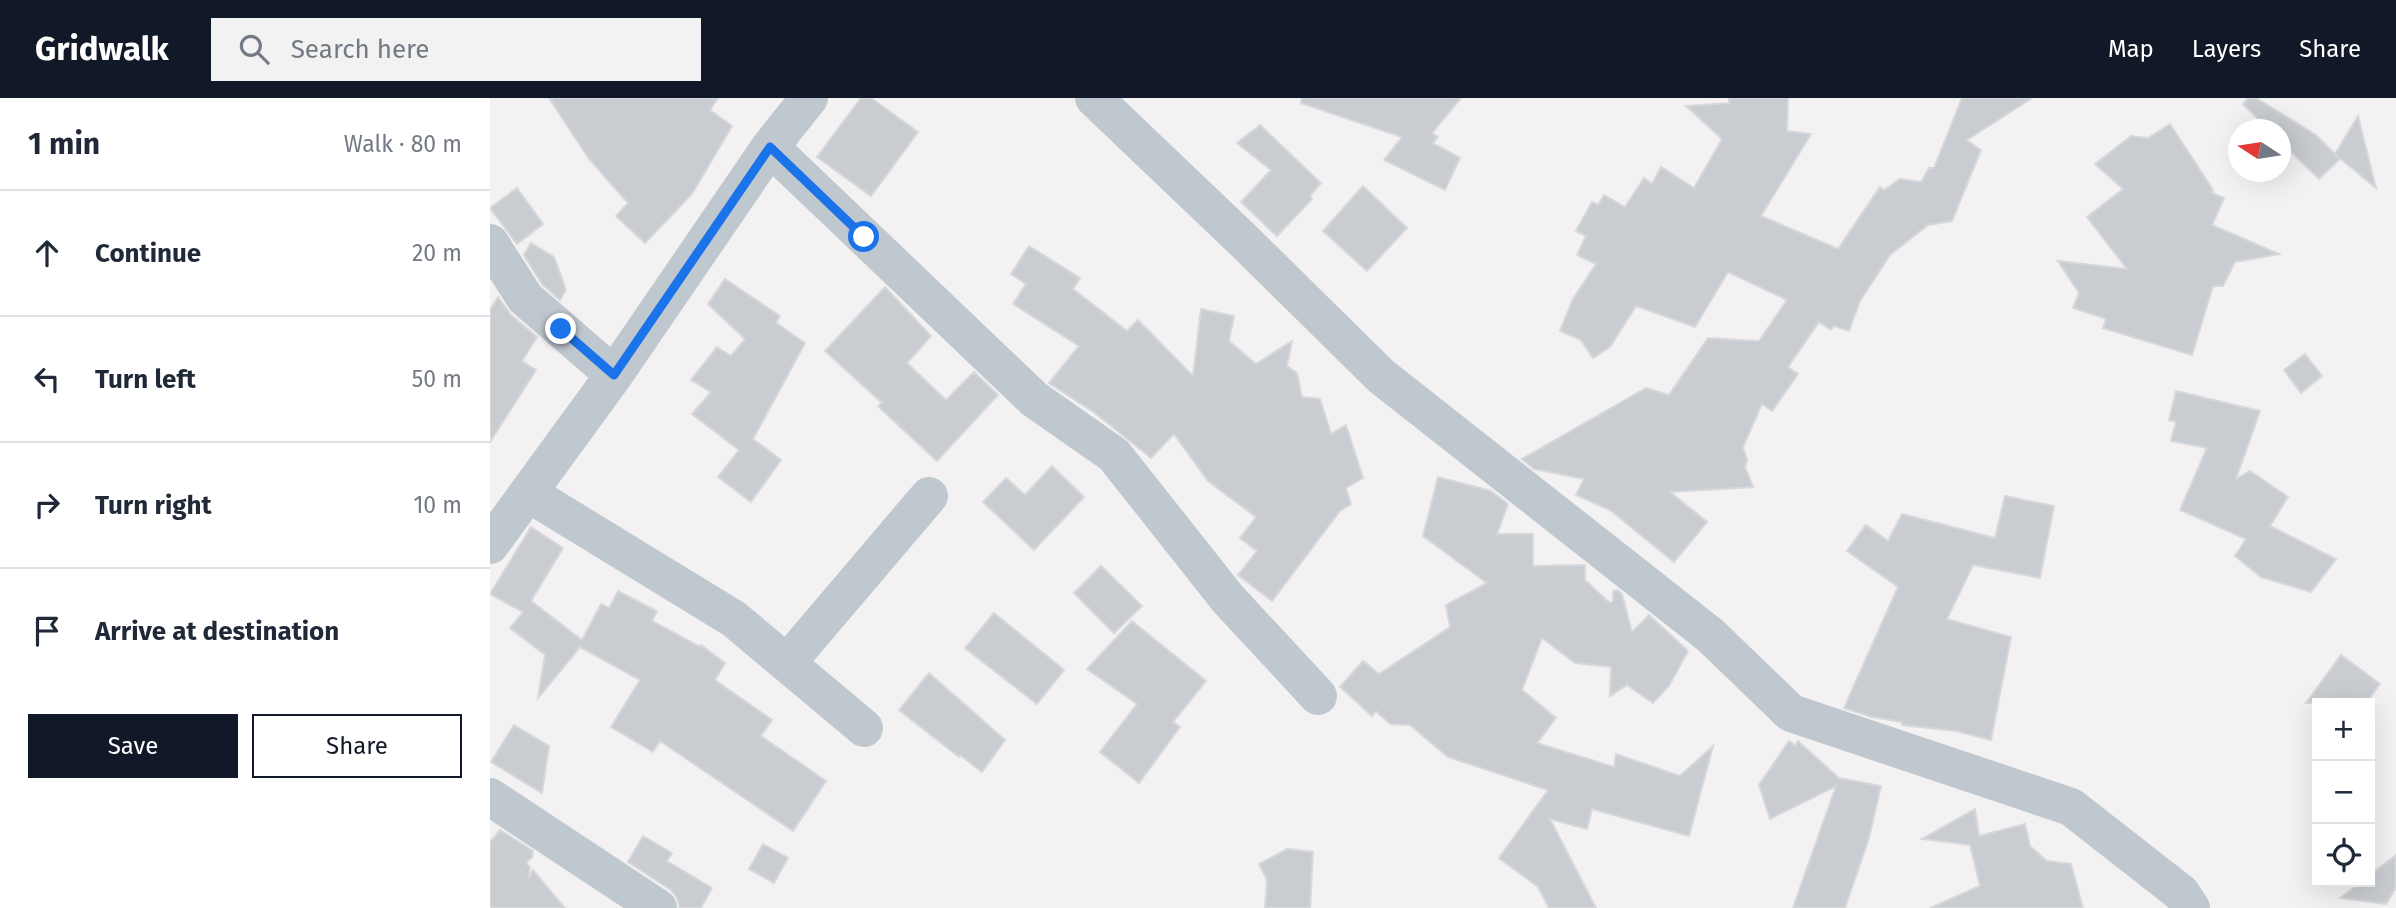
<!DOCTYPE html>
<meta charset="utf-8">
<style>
body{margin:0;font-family:"Fira Sans",sans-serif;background:#f2f2f3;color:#1f2937}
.controls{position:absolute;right:21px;bottom:21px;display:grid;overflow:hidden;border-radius:0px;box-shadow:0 7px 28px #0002}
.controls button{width:63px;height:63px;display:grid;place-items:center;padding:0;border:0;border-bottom:2px solid #e0e1e3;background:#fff;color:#1f2937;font:35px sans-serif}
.compass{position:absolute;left:1738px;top:21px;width:63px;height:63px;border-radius:50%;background:#fff;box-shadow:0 7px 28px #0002;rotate:282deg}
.stop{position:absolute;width:21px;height:21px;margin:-16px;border:5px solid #1a73e8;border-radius:50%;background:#fff}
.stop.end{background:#1a73e8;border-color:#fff;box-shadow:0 2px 7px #0008}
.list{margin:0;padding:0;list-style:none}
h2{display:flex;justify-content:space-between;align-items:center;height:91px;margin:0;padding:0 28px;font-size:30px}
h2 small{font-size:23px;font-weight:400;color:#747a83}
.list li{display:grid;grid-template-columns:46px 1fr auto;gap:21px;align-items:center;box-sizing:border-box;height:126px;padding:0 28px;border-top:2px solid #e0e1e3}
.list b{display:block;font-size:26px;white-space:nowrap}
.list em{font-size:23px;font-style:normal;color:#747a83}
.actions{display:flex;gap:14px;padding:21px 28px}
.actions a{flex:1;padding:16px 0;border:2px solid #111827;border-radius:0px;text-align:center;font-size:24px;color:#111827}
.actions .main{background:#111827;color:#fff}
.icon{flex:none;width:38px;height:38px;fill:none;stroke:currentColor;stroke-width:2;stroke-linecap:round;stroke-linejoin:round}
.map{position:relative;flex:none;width:1906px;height:810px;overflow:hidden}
header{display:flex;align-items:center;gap:42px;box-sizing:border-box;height:98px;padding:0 35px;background:#111827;color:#fff}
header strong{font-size:33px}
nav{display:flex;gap:38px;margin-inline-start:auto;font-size:24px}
.search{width:490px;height:63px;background:#f2f2f3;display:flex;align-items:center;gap:18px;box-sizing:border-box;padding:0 24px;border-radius:0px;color:#747a83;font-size:26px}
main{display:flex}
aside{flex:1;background:#fff}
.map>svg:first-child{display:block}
.building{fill:#c9ccd0;stroke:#d6d8dc;stroke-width:2}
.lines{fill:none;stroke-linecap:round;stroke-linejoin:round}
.street{stroke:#c0c8cf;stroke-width:38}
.route{stroke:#1a73e8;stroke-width:9}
</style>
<header>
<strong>Gridwalk</strong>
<div class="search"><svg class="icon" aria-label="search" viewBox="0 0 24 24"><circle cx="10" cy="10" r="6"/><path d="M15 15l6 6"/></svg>Search here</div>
<nav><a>Map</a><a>Layers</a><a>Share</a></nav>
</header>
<main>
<aside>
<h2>1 min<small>Walk · 80 m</small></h2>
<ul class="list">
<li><svg class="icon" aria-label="ahead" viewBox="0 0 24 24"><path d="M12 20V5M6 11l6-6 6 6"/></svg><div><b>Continue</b></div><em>20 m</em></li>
<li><svg class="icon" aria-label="left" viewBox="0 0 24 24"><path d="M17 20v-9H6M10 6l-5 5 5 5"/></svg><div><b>Turn left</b></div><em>50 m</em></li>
<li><svg class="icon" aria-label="right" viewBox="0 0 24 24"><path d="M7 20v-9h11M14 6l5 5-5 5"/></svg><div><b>Turn right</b></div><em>10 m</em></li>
<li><svg class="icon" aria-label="arrive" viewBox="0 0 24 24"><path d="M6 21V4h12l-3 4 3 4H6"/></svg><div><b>Arrive at destination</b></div></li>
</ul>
<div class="actions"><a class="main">Save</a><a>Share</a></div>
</aside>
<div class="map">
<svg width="1906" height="810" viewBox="0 0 1906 810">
<rect width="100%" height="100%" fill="#f3f1f1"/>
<path class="building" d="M59,0H228L220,12L242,28L202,96L155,145L126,118L138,105L99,61Z
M371,0H381L428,34L381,98L327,59Z
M812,0H971L942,35L948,39L943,45L970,60L955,92L894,62L912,39L811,5Z
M1239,0H1298L1297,33L1321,36L1271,118L1348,151L1390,89L1394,92L1410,81L1431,84L1439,70H1444L1472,0H1542L1477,42L1491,52L1462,123L1438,127L1400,157L1370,203L1359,233L1344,228L1341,232L1329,224L1298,269L1308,276L1282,313L1272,306L1253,349L1257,362L1255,369L1263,389L1180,394L1217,424L1184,464L1120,412L1086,397L1094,381L1044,371L1032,361L1156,290L1179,297L1218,240L1269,243L1297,202L1238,174L1205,229L1146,208L1120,249L1103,260L1091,242L1070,233L1083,201L1106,166L1087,157L1096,138L1086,133L1102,104L1108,107L1114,97L1135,109L1154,80L1162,86L1171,69L1204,90L1232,41L1196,8L1239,5Z
M1758,0H1766L1826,37L1845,56L1868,18L1886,90L1846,57L1850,61L1829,81L1790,43V32H1779L1753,6Z
M1680,26L1723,92L1722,95L1734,100L1722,127L1789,156L1745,164L1733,188H1723L1702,257L1613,230L1616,221L1583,210L1589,195L1568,163L1637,171L1597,119L1633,91L1605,66L1641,38L1658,40Z
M770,27L831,85L820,98L822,101L787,138L751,104L781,72L747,45Z
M873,88L917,130L877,173L833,133Z
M27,90L53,126L27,146L0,110Z
M41,145L64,159L76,192L70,202L52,186L34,157Z
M539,148L590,180L583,191L637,233L648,222L703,278L711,211L744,218L739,243L766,266L802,243L797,268L807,275L812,299L830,301L841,336L856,327L873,380L856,390L861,406L850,413L782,503L748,477L767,453L750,440L766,419L718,383L684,336L661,360L605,315L559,285L589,248L523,206L536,186L521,176Z
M235,181L290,218L286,225L315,245L263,341L291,362L261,404L228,379L249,352L202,316L221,294L201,282L227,249L241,258L255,241L218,206Z
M395,189L441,238L417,265L456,302L484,274L508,297L447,363L388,308L392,305L335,253Z
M8,199L21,217L47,239L32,263L46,272L0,344V212Z
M1815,256L1832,278L1811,295L1794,272Z
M1686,293L1770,313L1746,381L1760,373L1798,399L1780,428L1846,461L1821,494L1771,479L1745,458L1756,441L1690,412L1717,350L1681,343L1686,324L1679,322Z
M562,368L594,399L544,452L493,404L516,380L535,397Z
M948,379L1001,393L1018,406L1007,436H1043V468L1095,467V482L1120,505L1123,503V493L1128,492L1132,496L1142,534L1159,517L1198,553L1179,588L1163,605L1137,587L1120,598L1121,569L1085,565L1052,540L1032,592L1066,620L1047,645L1124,669L1126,656L1190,678L1223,648L1199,738L1102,711L1097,731L1060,721L1106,810H1059L1048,789L1009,760L1058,692L958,659L920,627L900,626L886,613L882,618L850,589L873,563L889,576L960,529L956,507L997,485L933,438Z
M1515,398L1564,408L1550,480L1483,467L1457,521L1521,539L1501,642L1466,633L1412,627V624L1382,619L1354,610L1408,489L1357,453L1376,427L1398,443L1412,416L1505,440Z
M41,429L73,450L41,503L92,542L111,506L119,510L128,493L167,513L162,523L210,549L211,547L235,565L225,582L282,622L271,638L336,683L303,733L170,643L163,654L121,629L150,582L90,549L48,600L55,557L20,530L33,514L0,496Z
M611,468L652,508L624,535L584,495Z
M504,515L574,572L547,606L475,550Z
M642,523L716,583L683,624L690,629L649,685L610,654L647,606L597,571Z
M1851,557L1890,586L1876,605H1816Z
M439,575L515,642L492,674L470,657L469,659L409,612Z
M24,627L59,648L52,695L1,664Z
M1299,643L1305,648L1308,643L1349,680L1391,688L1379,740L1355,810H1303L1346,688L1280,721L1269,687Z
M1485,711L1489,738L1535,726L1540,748L1557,763L1581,766L1593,810H1440L1490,788L1480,747L1432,741Z
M10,732L43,753L42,759L36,765L40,769L39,780L43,772L75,810H0V744Z
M153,738L182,755L177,763L222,790L211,810H190L187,800L181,792L138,764Z
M273,746L298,760L284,785L259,771Z
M797,751L823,754L820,810H775L777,782L769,766Z
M1906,757V790L1896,806L1850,800L1871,784H1880V777Z"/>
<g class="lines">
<path class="street" d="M604,0L755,144L891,278L1220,537L1301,615L1581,709L1691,795L1701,810
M280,49L544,301L624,357L738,501L828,598
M0,145L35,200L124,277
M38,395L244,521L374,630
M0,447L124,277L280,49L319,0
M297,565L439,398
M0,699L168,810"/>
</g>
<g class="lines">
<path class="route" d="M71,231L124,277L280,49L374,139"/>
</g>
</svg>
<div class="controls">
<button>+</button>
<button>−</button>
<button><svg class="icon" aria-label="locate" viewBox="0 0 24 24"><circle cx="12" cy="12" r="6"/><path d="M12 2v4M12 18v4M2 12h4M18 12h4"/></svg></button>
</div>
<svg class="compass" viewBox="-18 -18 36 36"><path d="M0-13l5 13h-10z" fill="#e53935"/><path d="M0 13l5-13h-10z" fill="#747a83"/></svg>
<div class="stop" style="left:374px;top:139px"></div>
<div class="stop end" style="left:71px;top:231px"></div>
</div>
</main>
